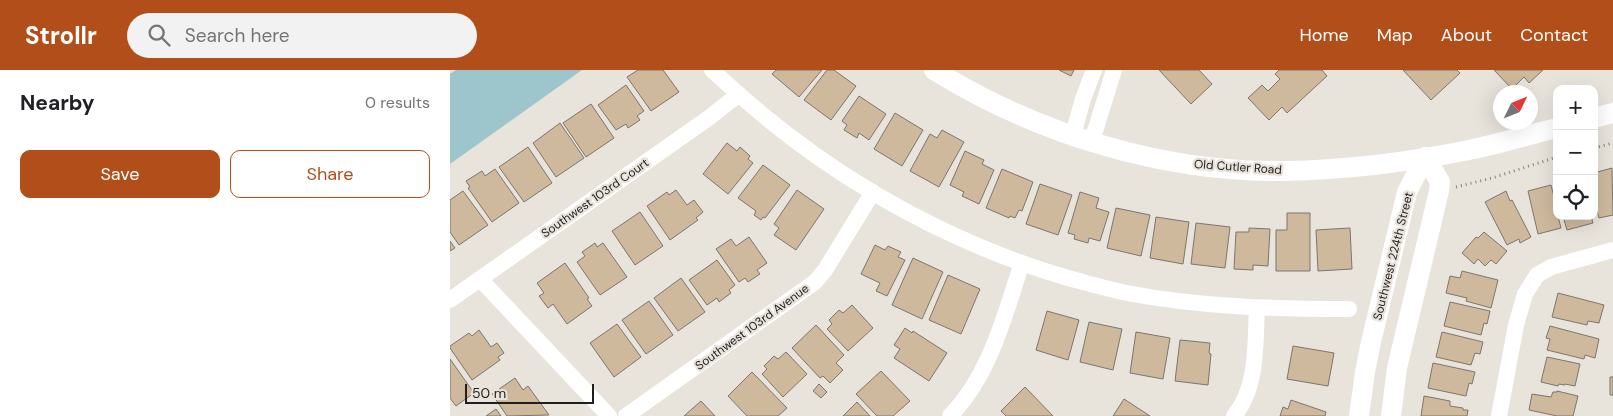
<!DOCTYPE html>
<meta charset="utf-8">
<style>
body{margin:0;font-family:"DM Sans",sans-serif;background:#f2f2f2;color:#202124}
.controls{position:absolute;right:15px;top:15px;display:grid;overflow:hidden;border-radius:10px;box-shadow:0 5px 20px #0002}
.controls button{width:45px;height:45px;display:grid;place-items:center;padding:0;border:0;border-bottom:1px solid #e0e0e0;background:#fff;color:#202124;font:25px sans-serif}
.compass{position:absolute;left:1043px;top:15px;width:45px;height:45px;border-radius:50%;background:#fff;box-shadow:0 5px 20px #0002;rotate:47deg}
.scale{position:absolute;left:15px;bottom:12px;width:129px;box-sizing:border-box;padding-left:5px;border:2px solid #211f1d;border-top:0;font-size:14px;line-height:18px;white-space:nowrap;color:#211f1d;-webkit-text-stroke:4px #e8e3db;paint-order:stroke}
.list{margin:0;padding:0;list-style:none}
h2{display:flex;justify-content:space-between;align-items:center;height:65px;margin:0;padding:0 20px;font-size:21px}
h2 small{font-size:16px;font-weight:400;color:#757577}
.actions{display:flex;gap:10px;padding:15px 20px}
.actions a{flex:1;padding:11px 0;border:1px solid #b14e19;border-radius:10px;text-align:center;font-size:18px;color:#b14e19}
.actions .main{background:#b14e19;color:#fff}
.icon{flex:none;width:28px;height:28px;fill:none;stroke:currentColor;stroke-width:2;stroke-linecap:round;stroke-linejoin:round}
.map{position:relative;flex:none;width:1163px;height:346px;overflow:hidden}
header{display:flex;align-items:center;gap:30px;box-sizing:border-box;height:70px;padding:0 25px;background:#b14e19;color:#fff}
header strong{font-size:24px}
nav{display:flex;gap:28px;margin-inline-start:auto;font-size:18px}
.search{width:350px;height:45px;background:#f2f2f2;display:flex;align-items:center;gap:12px;box-sizing:border-box;padding:0 18px;border-radius:28px;color:#757577;font-size:19px}
main{display:flex}
aside{flex:1;background:#fff}
.map>svg:first-child{display:block}
.water{fill:#9cc6cc}
.building{fill:#ceb99d;stroke:#7b766f}
.lines{fill:none;stroke-linecap:round;stroke-linejoin:round}
.path{stroke:#86827d;stroke-width:3;stroke-dasharray:1 4;stroke-linecap:butt}
.minor{stroke:#fff;stroke-width:16}
.tertiary{stroke:#fff;stroke-width:20}
.labels{text-anchor:middle;dominant-baseline:central;stroke-width:4.5;stroke-linejoin:round;paint-order:stroke}
.street-label{font-size:12px;fill:#211f1d;stroke:#e8e3db}
</style>
<header>
<strong>Strollr</strong>
<div class="search"><svg class="icon" aria-label="search" viewBox="0 0 24 24"><circle cx="10" cy="10" r="6"/><path d="M15 15l6 6"/></svg>Search here</div>
<nav><a>Home</a><a>Map</a><a>About</a><a>Contact</a></nav>
</header>
<main>
<aside>
<h2>Nearby<small>0 results</small></h2>
<ul class="list">
</ul>
<div class="actions"><a class="main">Save</a><a>Share</a></div>
</aside>
<div class="map">
<svg width="1163" height="346" viewBox="0 0 1163 346">
<rect width="100%" height="100%" fill="#e8e3db"/>
<path class="water" d="M6,0H132L0,94V4Z"/>
<path class="building" d="M188,0H213L229,22L201,41L177,7Z
M326,0H372L349,27L322,4Z
M377,0H384L406,16L381,50L354,30Z
M609,0H624L621,6Z
M709,0H749L762,14L741,34Z
M829,0H872L877,6L837,43L832,37L819,50L798,28L812,15L818,21L830,9L825,4Z
M953,0H1007L1010,3L981,30Z
M1044,0H1093L1079,13L1074,7L1062,19Z
M176,15L194,41L187,46L190,50L178,58L176,54L166,60L148,35Z
M409,26L436,44L419,70L409,63L407,68L394,60L397,55L392,51Z
M141,34L164,68L136,87L113,53Z
M445,43L473,60L452,96L424,79Z
M110,53L134,88L106,107L83,73Z
M492,60L514,72L489,117L460,101L480,64L487,68Z
M277,73L287,81L290,77L300,86L298,89L303,93L278,124L253,104Z
M78,77L102,113L74,132L49,97Z
M515,81L534,90L532,94L544,100L529,134L512,126L514,122L500,115Z
M313,95L340,115L315,148L313,147L311,150L304,145L306,141L288,128Z
M1162,98L1163,145L1149,148L1144,129V103Z
M45,99L69,133L42,152L18,118L20,117L16,111L32,101L35,106Z
M552,99L583,112L572,141L569,140L565,148L560,146L559,148L536,138Z
M590,114L622,125L608,165L576,154Z
M1101,115L1107,139V146H1108L1111,158L1088,164L1078,121Z
M226,120L237,135L244,130L253,142L246,148L248,150L220,170L197,136L217,122L219,125Z
M347,120L374,139L346,180L324,165L329,158L324,154Z
M13,121L38,155L9,175L0,162V130Z
M1056,121L1060,131L1062,130L1081,167L1070,173L1069,169L1057,175L1035,132Z
M630,122L649,128L646,138L659,142L650,171L639,168L638,173L624,169L625,165L618,163Z
M666,138L700,145L691,186L657,178Z
M190,142L213,176L185,195L162,161Z
M837,143H860V201H826V160H837Z
M1113,146H1141L1143,153L1117,160Z
M706,147L739,152L733,194L700,188Z
M746,153L780,157L775,198L741,194Z
M799,158L820,159L818,196L803,195V200L784,199L786,162H799Z
M900,158L902,199L868,201L866,160Z
M1034,162L1057,181L1046,194L1041,190L1035,196L1028,189L1024,194L1012,183L1026,167L1028,168Z
M299,167L317,193L307,200L310,204L298,212L295,208L289,212L266,179L281,169L286,176Z
M0,171L5,178L0,181Z
M145,173L147,177L153,173L177,207L150,225L127,192L135,186L132,182Z
M425,175L435,180L438,176L451,182L448,187L455,190L437,226L426,221L430,213L411,204Z
M463,188L493,202L472,249L442,235Z
M267,190L285,215L279,220L281,223L269,232L267,228L257,235L239,210Z
M115,193L139,228L137,229L142,236L117,254L103,234L98,238L89,226L94,223L87,213Z
M1012,201L1048,210L1041,238L1016,231L1017,228L996,223L1000,206L1010,208Z
M498,205L530,219L511,264L479,250Z
M231,208L255,242L228,261L204,228Z
M1108,223L1154,235L1149,253L1138,251L1137,255L1102,247Z
M199,231L223,265L196,284L172,250Z
M1000,232L1040,241L1037,254L1034,253L1031,265L994,256Z
M402,235L423,258L398,281L377,259L382,254L379,250L389,240L393,243Z
M597,241L629,250L618,290L586,280Z
M639,252L672,259L663,300L630,292Z
M167,254L191,287L164,307L140,273Z
M366,255L394,285L386,293L393,300L380,313L373,306L370,308L342,278Z
M1100,256L1149,269L1145,288L1135,285L1134,289L1097,280L1100,269L1096,268Z
M455,258L462,263L463,261L497,283L479,311L444,288L450,279L444,275Z
M29,260L41,277L47,273L54,283L48,287L50,290L22,310L0,278V276L19,263L22,266Z
M686,262L720,268L713,309L680,303Z
M992,262L1033,272L1030,284L1025,283L1021,295L986,287Z
M730,270L760,273L759,283L761,284L758,315L725,311Z
M843,276L884,283L878,316L837,309Z
M336,282L357,304L333,327L312,304L317,299L314,296L324,286L328,289Z
M1097,287L1130,294L1125,316L1115,314V315L1109,314L1108,316L1091,312Z
M0,289L24,323L6,336L0,328Z
M983,293L1025,302L1022,314L1019,313L1016,326L978,318Z
M431,301L460,331L443,346H427L406,324Z
M302,302L337,338L328,346H297L278,326Z
M1160,307H1163V325H1160Z
M65,308L73,320L78,316L99,345L57,346L42,324Z
M369,314L377,322L371,328L363,321Z
M575,317L603,346H556L551,341Z
M1107,321L1128,326L1123,346H1107L1079,340L1082,324L1101,327L1103,322H1107Z
M974,326L1000,331V336L1013,338V340H1018L1017,346H971Z
M674,329L700,346H663Z
M841,330L876,342L875,346H830L833,337L838,339Z
M251,331L265,346H234Z
M407,332L420,346H393Z
M46,339L51,346H36Z"/>
<g class="lines">
<path class="path" d="M1144,78L1163,73
M1006,117L1042,108L1107,87"/>
<path class="minor" d="M262,0C363,96 484,169 618,208C637,213 657,219 677,223C750,237 824,239 899,239
M623,65L633,29L644,0
M642,71L664,0
M30,209L159,346
M0,230L260,47L289,24
M176,346L365,212L375,200L423,122
M500,346C541,304 554,246 572,193
M784,346C808,318 805,273 807,238
M1049,346L1066,255L1075,224L1087,205L1101,197L1163,180"/>
<path class="tertiary" d="M484,0C587,64 714,103 835,101C897,100 959,92 1019,80C1048,74 1078,65 1107,58
M1144,48L1163,43
M909,346L915,302L921,272L957,122L975,87
M941,346L947,298L989,121L990,112L975,87"/>
</g>
<g class="labels">
<g class="street-label">
<text transform="translate(788 97) rotate(4)">Old Cutler Road</text>
<text transform="translate(145 128) rotate(-35)">Southwest 103rd Court</text>
<text transform="translate(943 186) rotate(-76)">Southwest 224th Street</text>
<text transform="translate(302 257) rotate(-36)">Southwest 103rd Avenue</text>
</g>
</g>
</svg>
<div class="controls">
<button>+</button>
<button>−</button>
<button><svg class="icon" aria-label="locate" viewBox="0 0 24 24"><circle cx="12" cy="12" r="6"/><path d="M12 2v4M12 18v4M2 12h4M18 12h4"/></svg></button>
</div>
<svg class="compass" viewBox="-18 -18 36 36"><path d="M0-13l5 13h-10z" fill="#e53935"/><path d="M0 13l5-13h-10z" fill="#757577"/></svg>
<div class="scale">50 m</div>
</div>
</main>
